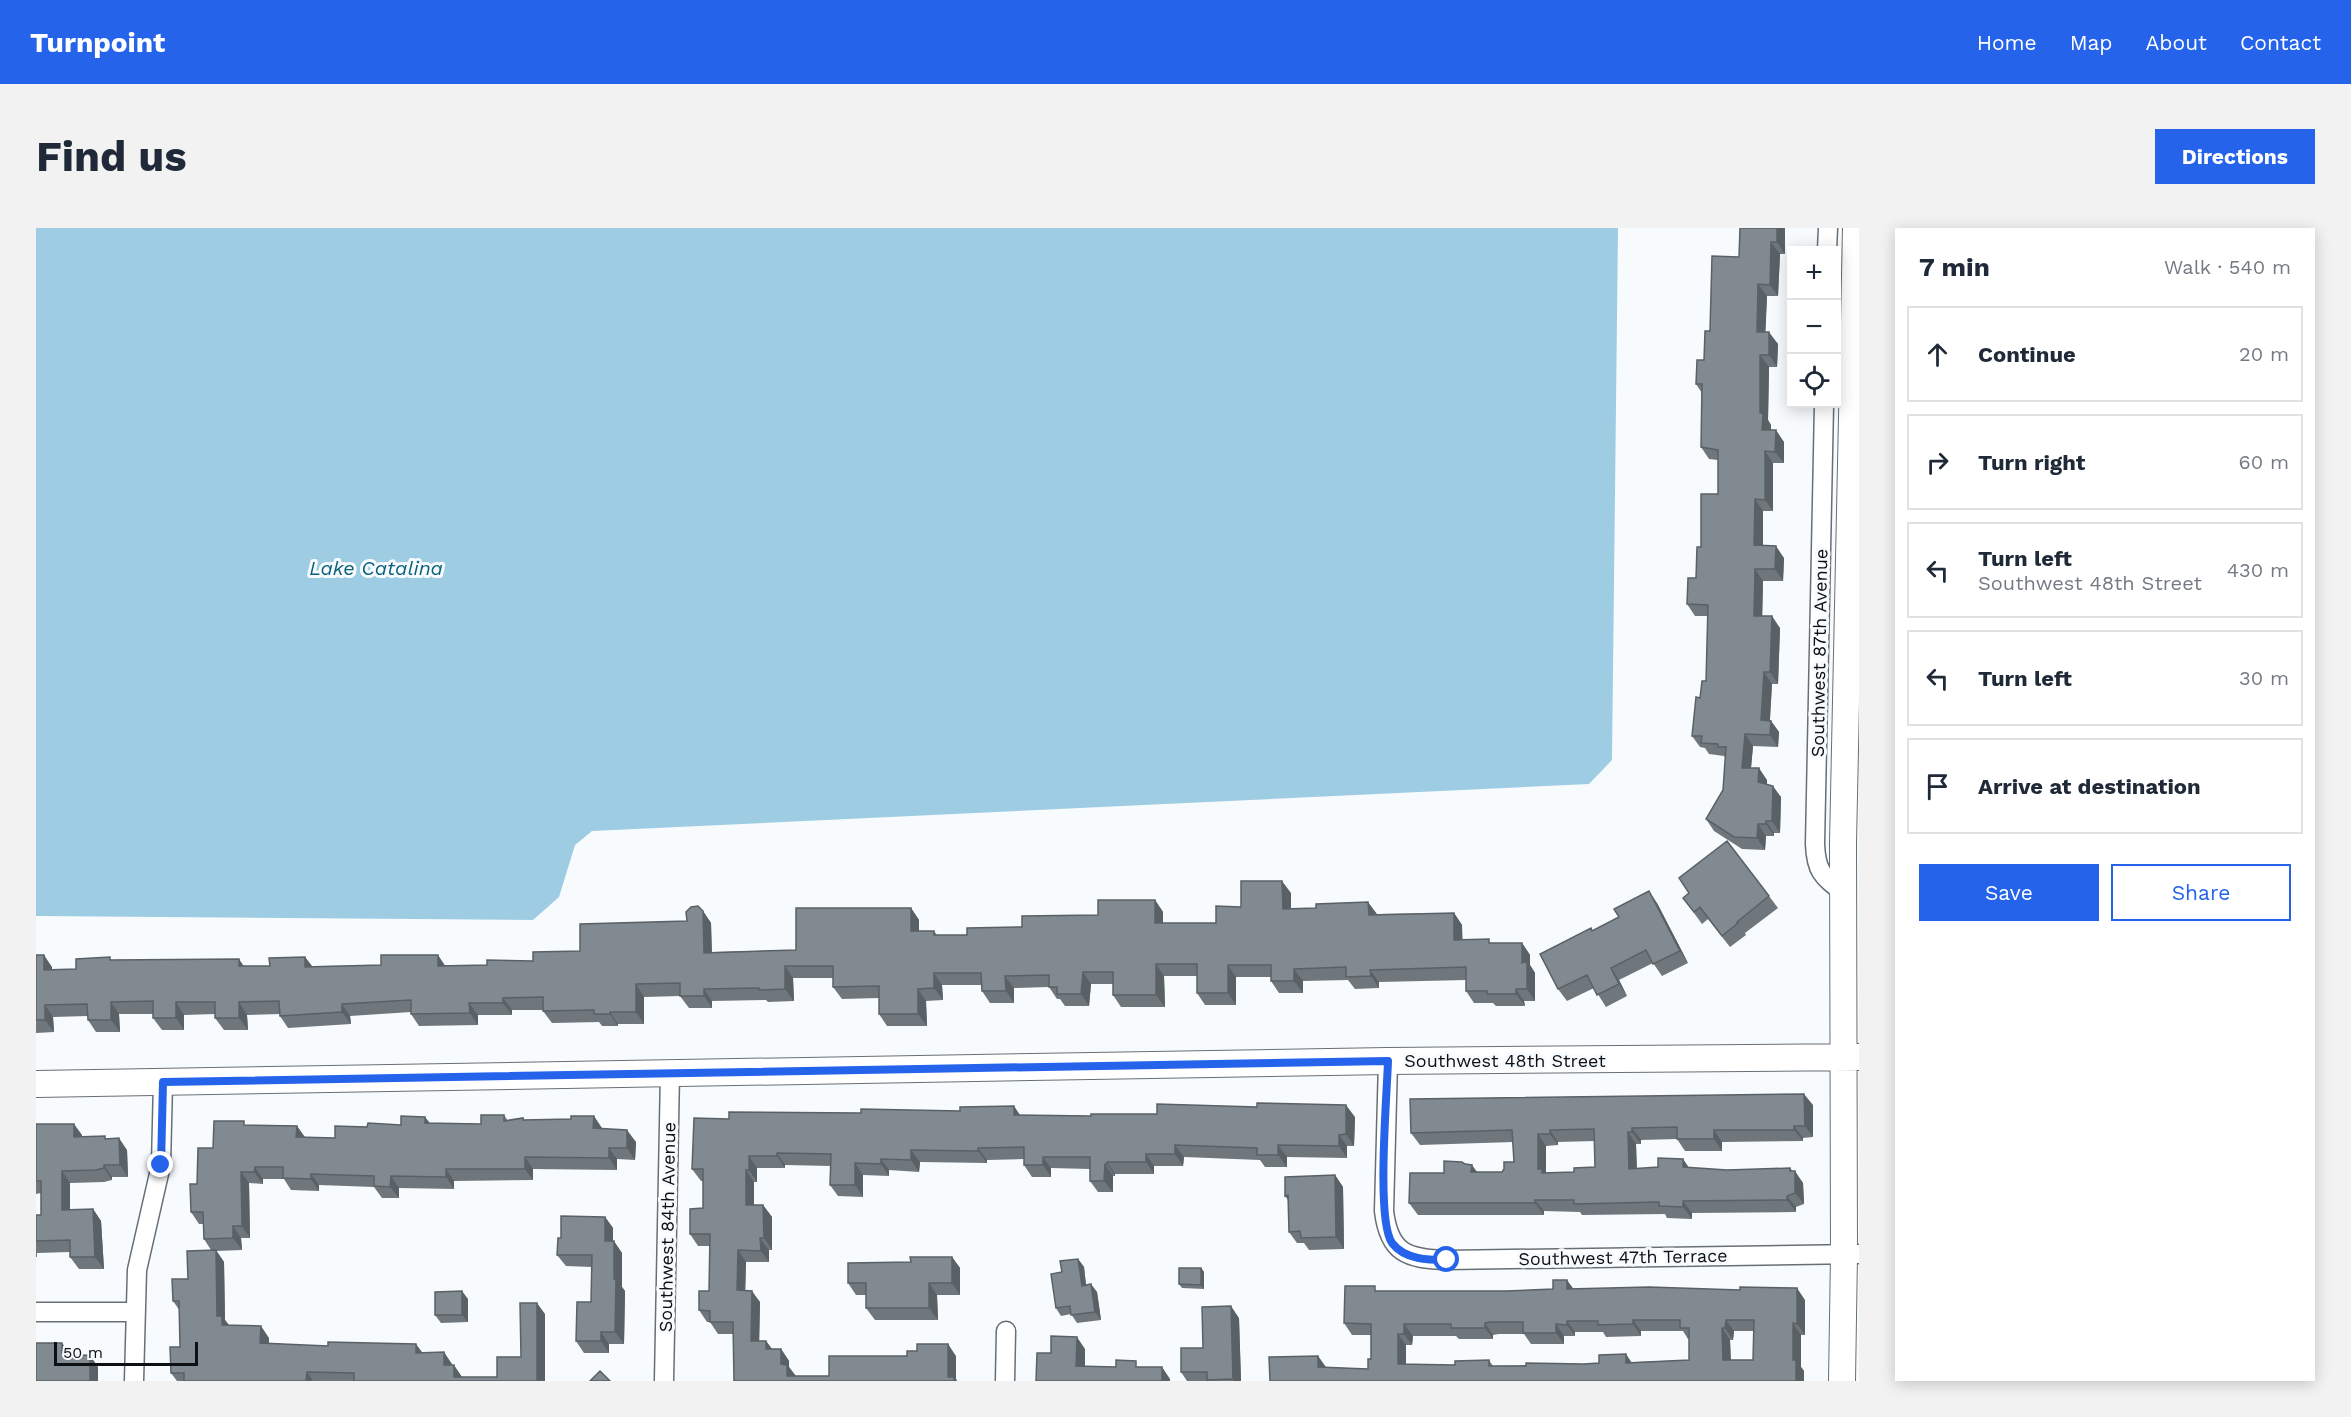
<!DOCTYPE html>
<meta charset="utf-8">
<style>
body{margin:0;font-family:"Work Sans",sans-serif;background:#f2f2f3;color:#1f2937}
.controls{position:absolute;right:18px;top:18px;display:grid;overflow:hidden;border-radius:0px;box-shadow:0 3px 15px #0003}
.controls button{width:54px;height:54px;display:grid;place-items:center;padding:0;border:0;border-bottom:2px solid #e0e1e3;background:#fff;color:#1f2937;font:30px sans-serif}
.scale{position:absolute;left:18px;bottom:15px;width:144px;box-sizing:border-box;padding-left:6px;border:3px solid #0e1114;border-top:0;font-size:16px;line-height:21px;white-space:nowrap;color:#0e1114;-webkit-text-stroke:4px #f7fbfe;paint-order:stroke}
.stop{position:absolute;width:18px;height:18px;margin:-14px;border:4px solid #2563eb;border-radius:50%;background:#fff}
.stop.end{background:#2563eb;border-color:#fff;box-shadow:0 2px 6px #0008}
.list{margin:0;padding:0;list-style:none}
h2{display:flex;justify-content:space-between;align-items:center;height:78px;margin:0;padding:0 24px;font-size:26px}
h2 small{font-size:20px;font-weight:400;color:#747a83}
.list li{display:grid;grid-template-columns:39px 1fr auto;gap:18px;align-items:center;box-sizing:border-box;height:96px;margin:0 12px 12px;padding:0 12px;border:2px solid #e0e1e3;border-radius:0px}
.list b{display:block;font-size:22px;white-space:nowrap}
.list p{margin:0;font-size:20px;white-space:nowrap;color:#747a83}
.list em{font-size:20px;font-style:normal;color:#747a83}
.actions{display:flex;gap:12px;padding:18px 24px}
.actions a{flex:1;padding:14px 0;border:2px solid #2563eb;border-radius:0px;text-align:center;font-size:21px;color:#2563eb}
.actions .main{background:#2563eb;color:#fff}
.icon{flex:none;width:33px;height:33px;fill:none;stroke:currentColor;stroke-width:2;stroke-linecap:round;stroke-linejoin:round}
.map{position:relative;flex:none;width:1823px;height:1153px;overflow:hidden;border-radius:0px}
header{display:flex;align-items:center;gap:36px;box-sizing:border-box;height:84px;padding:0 30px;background:#2563eb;color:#fff}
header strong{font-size:28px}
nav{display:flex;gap:33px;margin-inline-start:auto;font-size:21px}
.intro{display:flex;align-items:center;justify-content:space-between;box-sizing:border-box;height:144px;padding:0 36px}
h1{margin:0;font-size:42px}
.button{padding:15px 27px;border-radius:0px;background:#2563eb;color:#fff;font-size:21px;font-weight:700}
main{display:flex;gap:36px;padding:0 36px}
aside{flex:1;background:#fff;border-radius:0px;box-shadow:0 3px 15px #0003}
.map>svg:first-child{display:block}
.water{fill:#9ecce2}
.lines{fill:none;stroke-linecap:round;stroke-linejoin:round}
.street-casing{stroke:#676f76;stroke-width:21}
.secondary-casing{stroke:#676f76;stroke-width:28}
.street{stroke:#fff;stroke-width:18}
.secondary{stroke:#fff;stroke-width:26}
.wall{fill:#6f777d;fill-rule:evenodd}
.shaded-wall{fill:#5a6166}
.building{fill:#818a91;stroke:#5a6166;stroke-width:1.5;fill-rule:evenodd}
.route{stroke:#2563eb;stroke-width:8}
.labels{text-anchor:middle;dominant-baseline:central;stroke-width:6;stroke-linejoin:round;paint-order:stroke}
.street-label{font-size:18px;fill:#0e1114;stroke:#f7fbfe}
.water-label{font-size:20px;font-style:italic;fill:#0a5f7d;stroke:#f7fbfe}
</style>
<header>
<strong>Turnpoint</strong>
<nav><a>Home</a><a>Map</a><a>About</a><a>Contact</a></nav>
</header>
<div class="intro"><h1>Find us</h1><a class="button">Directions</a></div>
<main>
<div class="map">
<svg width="1823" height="1153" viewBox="0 0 1823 1153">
<rect width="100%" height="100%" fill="#f7fbfe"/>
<path class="water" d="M0,0H1582L1576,532L1553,556L556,603L539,617L523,669L497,692L0,688Z"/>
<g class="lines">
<g class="street-casing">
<path id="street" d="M1791,22L1792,0
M1788,176L1779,616C1780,643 1786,648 1807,664
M1352,833L1348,983C1353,1025 1371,1031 1411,1032L1823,1026
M0,1084H99
M98,1153L101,1042L125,937L127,854
M628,1153L634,845
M969,1153L970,1103"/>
</g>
<g class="secondary-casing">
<path id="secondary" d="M0,856L1352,833L1823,829
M1806,1153L1808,1026L1807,615L1820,0"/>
</g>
<use href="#street" class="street"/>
<use href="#secondary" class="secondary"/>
</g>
<path class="wall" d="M1749,0V26H1744L1742,68H1731L1729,104L1742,116L1741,139H1733L1732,192L1735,197V202L1748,214V235H1737V283H1727V318L1748,330L1747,353H1727L1726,388L1744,400L1742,456H1736L1734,492L1735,493L1743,504L1742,519L1717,518L1715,540L1731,552V556L1745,569L1744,605H1738V608H1730L1729,622L1706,621L1678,603L1670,591L1687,562L1690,530L1688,528L1673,526L1669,520L1664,519L1656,508L1664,470L1670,453L1672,388H1659L1651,376L1660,350L1665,319L1682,266V232L1673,231L1665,219L1666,165L1660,156L1668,132L1674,103L1703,29Z
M1255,665V681L1341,686L1418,685L1426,697V712L1455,715H1486L1494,727V737L1499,745V773H1488L1489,778H1460L1457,775H1438L1430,763V752L1343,754V760L1319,761L1312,752L1267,753V765H1243L1235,753V749H1200V777H1169L1161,765V748H1128L1129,779H1085L1077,767V756H1055L1053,778H1029L1024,771H1021L1013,759L978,760V775H954L946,763V757H906L907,772L890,773L891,798H851L843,786V770L806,771L797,759V750H757L758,773L732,774L730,772L676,773V780H653L644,768L608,769V796H582V798H566L563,794L516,795L507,783V782H476V787H442V797L383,798L375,786V784L314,788L315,796L252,800L244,788V786L211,787L212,802H188L179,790V786L148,787V802H126L117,790V786H83L84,804H60L52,792V788L17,789L18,804L0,805V727L16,739V742L40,741L76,732L208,738H234L269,729L276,738L451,737L497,733L544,723L651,693L667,683L675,695L676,724L760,722L875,680L883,692V703H898L901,707H931L1062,687L1119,672L1127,684V695H1180L1205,679Z
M1733,668L1742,680L1709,705L1710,707L1694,719L1672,691L1666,696L1647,670Z
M1621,675L1652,735L1626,748L1617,735L1583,752L1591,768L1570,779L1558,760L1531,773L1522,761L1556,703Z
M1777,877V909L1767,910V913L1686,914V923H1649L1641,911L1605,912V916H1600L1601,941L1622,939L1647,931L1653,940L1691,942L1754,940L1767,955L1768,976L1760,979V984L1656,985V991L1631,990L1629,986L1546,987L1544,984L1508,983V987H1382L1373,975L1408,945L1429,936L1441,944H1466L1478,934L1477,914L1384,917L1375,905ZM1559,913V939L1538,944L1510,945V918L1522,917V914Z
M468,887L472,893L487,890L488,892L566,900L600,914L599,932L581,931V942L497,941V952L418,953V961L363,960V970H346L338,959L283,957V963L255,962L248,951H227V956L213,955L214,1010H205L206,1022L180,1023L188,1034L189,1092L193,1097L233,1110V1115L387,1125L416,1136V1137L426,1149H461L485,1129L509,1086V1153H141L135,1145L144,1119V1083L137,1073L152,1051L175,1022L168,1011L167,996H163L155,984L161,956L177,920L210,897L261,898L269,909L299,910L331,899L394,895L445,896Z
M984,887L1055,888L1319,889L1318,918H1311V930L1251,929V939H1229L1224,932L1148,929L1147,938H1118V946H1079V948H1077V964H1062L1054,953V941L1015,940V949H996L988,937V931L951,932V935L884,934L883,944L853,942V948L827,947V969L802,968L794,957L795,938L749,937V940H721V954H718V977H727L736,989V1022H733V1034H710L709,1062L724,1074L723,1113H730L736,1121H745L753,1133V1139L759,1148H793L920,1128V1151L921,1153H698V1106H682L674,1094H671L663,1082L673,1063L674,1018H662L654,1006L667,980V953H665L656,941L693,891Z
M0,896L46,907V909L70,911L91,922L92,949H76V952L68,954L34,955V981H57L65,993L68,1041H43L34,1029V1024L1,1025V1029H0V987H5V965L0,966Z
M1299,947L1307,959L1308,1021L1273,1022L1268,1015H1261L1253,1004L1252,972L1249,968Z
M569,989L577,1000V1013L586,1025V1059L589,1063L588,1116H573V1125H548L540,1113L555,1074L556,1039L530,1038L521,1027L525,1010Z
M916,1029L924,1040V1067H901L902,1092H839L830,1080V1067H820L812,1055L875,1034Z
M1042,1031L1048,1039L1050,1057L1061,1064L1065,1092L1041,1095L1035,1086L1025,1088L1020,1080L1026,1044Z
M1165,1040L1168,1044V1061L1146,1060L1143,1056Z
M1538,1061L1769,1072V1107H1765V1139L1768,1143V1153H1234L1282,1128L1290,1139L1332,1141L1335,1131V1107H1316L1308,1095L1343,1063H1470ZM1605,1103H1647L1652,1111H1653V1132L1548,1136L1457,1138L1453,1132L1419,1137H1370V1117H1376L1377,1108H1420L1423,1111H1457V1107L1463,1106H1488L1495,1116H1528V1108H1539V1104H1567L1570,1109L1605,1108ZM1698,1103H1718L1717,1132H1695L1694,1112H1697Z
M432,1071V1094L405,1095L399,1087Z
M1203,1090L1205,1153H1151L1145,1144L1167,1120Z"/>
<path class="shaded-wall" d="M1741,0H1749V26L1741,14Z
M1735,14L1744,26L1742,68L1734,57Z
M1722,56L1731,68L1729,116L1721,104Z
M1733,104L1742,116L1741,139L1733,127Z
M1724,127L1733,139L1732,192L1735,197V213L1726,202L1724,185Z
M1740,202L1748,214V235L1739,224Z
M1729,223L1737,235V283L1729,272Z
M1719,271L1727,283V329L1718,317Z
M1740,318L1748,330L1747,353L1739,341Z
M1719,341L1727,353L1726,399L1718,388Z
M1736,388L1744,400L1742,456L1734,444Z
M1728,444L1736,456L1733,504L1725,492Z
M1735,493L1743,504L1742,519L1734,507Z
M1709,506L1717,518L1714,551L1706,540Z
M1723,540L1731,552V566L1722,554Z
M1737,558L1745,569L1744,605L1736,593Z
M1730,593L1738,605V608L1730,596Z
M1722,596L1730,608L1729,622L1721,610Z
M1246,653L1255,665V693L1247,681Z
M1613,663L1621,675L1652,735L1644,723Z
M1119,672L1127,684V707L1119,695Z
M1332,674L1341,686L1333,687Z
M875,680L883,692V715L875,703Z
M667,683L675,695L676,737L668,725Z
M1418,685L1426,697L1427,724L1418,712Z
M1486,715L1494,727V737L1499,745V773L1491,761L1486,735Z
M8,727L16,739V754L8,742Z
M402,727L410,739L402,738Z
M269,729L278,741L269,739Z
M203,731L211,743L203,738Z
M1120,736L1128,748L1129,779L1120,767Z
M1192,737L1200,749V777L1192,765Z
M749,738L757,750L758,773L749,761Z
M1575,740L1583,752L1591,768L1583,756Z
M1258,741L1267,753V765L1258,753Z
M1334,742L1343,754V760L1335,748Z
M1047,744L1055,756L1053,778L1045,766Z
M898,745L906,757L907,772L898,760Z
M969,748L978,760V775L970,763Z
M600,756L608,769V796L600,784Z
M668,761L676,773V780L668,768Z
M882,761L890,773L891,798L882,786Z
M1480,761L1488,773L1489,778L1480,766Z
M467,770L476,782V787L467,775Z
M75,774L83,786L84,804L75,792Z
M140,774L148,787V802L140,790Z
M203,774L211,787L212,802L203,790Z
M433,775L442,787V797L434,785Z
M306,776L314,788L315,796L306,784Z
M9,777L17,789L18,804L9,792Z
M574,784L582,796V798L574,786Z
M1768,866L1777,877V909L1769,898Z
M1310,877L1319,889L1318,918L1310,906Z
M978,878L986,890L978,887Z
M558,888L566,900V911L557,900Z
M389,889L398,900L389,895Z
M38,896L46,907V921L38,909Z
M261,898L269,910L260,909Z
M1758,898L1767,910V913L1758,902Z
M1596,900L1605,912V916L1596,904Z
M591,902L600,914L599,932L591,920Z
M1514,902L1522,914V917L1514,906Z
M1678,902L1686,914V923L1678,911Z
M1592,904L1600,916L1601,953L1593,941Z
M1502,906L1510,918V947L1514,957L1502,941Z
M1303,907L1311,918V930L1303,918Z
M83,910L91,922L92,949L84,937Z
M1139,917L1148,929L1147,938L1139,926Z
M1242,917L1251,929V939L1242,927Z
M573,920L581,931V942L573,930Z
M942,920L951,932V935L942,923Z
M875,922L884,934L883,944L875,932Z
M741,925L749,937V940L741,928Z
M1110,926L1118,938V946L1110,934Z
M713,928L721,940V954L713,942Z
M489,929L497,941V952L489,941Z
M1007,929L1015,940V949L1007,937Z
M845,931L853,942V948L845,936Z
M1647,931L1655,943L1647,939Z
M1071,934L1079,946V948L1071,936Z
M819,935L827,947V969L819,957Z
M1069,936L1077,948V964L1068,953Z
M68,937L76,949V952L68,940Z
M1436,937L1444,948L1435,944Z
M219,939L227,951V956L218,944Z
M1754,940L1759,948V943L1767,955L1768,976L1759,965Z
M410,941L418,953V961L410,949Z
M710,942L718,954V989L710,977Z
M26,943L34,955V993L26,982Z
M205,944L213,955L214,1010L206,998Z
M275,946L283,957V963L275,951Z
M1299,947L1307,959L1308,1021L1300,1009Z
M355,948L363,960V970L354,959Z
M1751,968L1760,979V984L1751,972Z
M1499,972L1508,983V987L1499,975Z
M1647,973L1656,985V991L1647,979Z
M727,977L736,989V1022L728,1010Z
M57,981L65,993L68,1041L59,1029Z
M569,989L577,1000V1025L569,1013Z
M197,998L205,1010L206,1022L197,1010Z
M724,1010L733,1022V1034L725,1023Z
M578,1013L586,1025V1059L589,1063L588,1116L579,1104L578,1051Z
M180,1022L188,1034L189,1092L194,1099V1109L181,1088Z
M702,1022L710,1034L709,1074L701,1062Z
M916,1029L924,1040V1067L916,1055Z
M1042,1031L1048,1039L1051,1066L1046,1058Z
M1165,1040L1168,1044V1061L1165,1057Z
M1531,1052L1539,1063L1531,1061Z
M893,1055L901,1067L902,1092L893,1080Z
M1055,1056L1061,1064L1065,1092L1059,1084Z
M1761,1060L1769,1072V1107L1761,1096Z
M426,1063L432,1071V1094L426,1087Z
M716,1063L724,1074L723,1125L715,1113Z
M501,1075L509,1086V1153H501Z
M1195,1078L1203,1090L1205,1153H1198L1197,1151Z
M1597,1092L1605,1103V1108L1597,1096Z
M1690,1092L1698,1103L1697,1112L1689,1100Z
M1531,1093L1539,1104V1108L1531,1097Z
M1449,1095L1457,1107V1111L1449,1100Z
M1757,1095L1765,1107V1139L1768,1143V1153H1760L1757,1132Z
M1368,1096L1377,1108L1376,1117L1368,1106Z
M1520,1096L1528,1108V1116L1520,1105Z
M225,1098L233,1110L232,1127L224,1115Z
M1686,1100L1694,1112L1695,1143L1687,1132Z
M565,1104L573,1116V1125L565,1113Z
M1362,1106L1370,1117V1148L1362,1136Z
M1041,1109L1049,1121V1150L1040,1138Z
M730,1113L739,1125L730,1121Z
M26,1115L34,1126V1140L26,1128Z
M380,1116L389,1128L380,1125Z
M912,1116L920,1128V1151L921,1153H915L912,1149Z
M745,1121L753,1133V1139L760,1148L755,1153L745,1136Z
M408,1124L416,1136V1149L408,1137Z
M1590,1126L1598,1138L1590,1135Z
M54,1127L62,1139V1153H54Z
M1282,1128L1290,1140L1282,1139Z
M418,1137L426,1149H418Z
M1126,1139L1134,1151V1153H1126Z
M271,1144L277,1153H270Z"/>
<path class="building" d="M1704,0H1741V14H1735L1734,57L1722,56L1721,104H1733V127H1724V185H1727L1726,202H1740L1739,224L1729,223V272L1719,271L1718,317L1740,318L1739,341H1719L1718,388H1736L1734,444H1728L1725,492L1735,493L1734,507L1709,506L1706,540H1723L1722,554L1737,558L1736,593H1730V596H1722L1721,610L1698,609L1670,591L1687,562L1690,519H1682V516L1665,515L1666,508H1656L1660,469L1664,470L1666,453H1670L1672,377L1651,376L1652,350H1660L1661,319H1665V266H1682V222L1665,219L1666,156H1660L1661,132H1668L1669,103H1674L1676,28L1703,29Z
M1691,613L1733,668L1701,694L1702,695L1686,708L1664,679L1658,684L1647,670L1653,665L1643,650Z
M1205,653H1246L1247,681L1280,680V676L1332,674L1333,687L1418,685V712L1453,711V715H1486V735L1491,733V761H1480V766H1451V763H1430V739L1334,742L1335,748L1310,749V739L1258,741V753H1235V737H1192V765H1161V736H1120V767H1077V744H1047L1045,766H1021V759H1013V747L969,748L970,763H946L945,745H898V760L882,761V786H843V758L797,759V738H749V761L723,762V760L668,761V768H644V755L600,756V784H574V786H558V782L507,783V769L467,770V775H433L434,785L375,786V772L306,776V784L244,788L243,773L203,774V790H179V774H140V790H117V773L75,774V792H52L51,776L9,777V792H0V727H8V742L40,741V731L74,729V732L203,731V738H234L233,730L269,729V739L345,737V727H402V738L451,737V732L497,733V724L544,723V696L651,693L650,684L655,679L662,678L667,683L668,725L760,722V680H875V703H898V707H931V700L986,699V688L1062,687V672H1119V695H1180V678L1205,679Z
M1613,663L1644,723L1617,736L1610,722L1575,740L1583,756L1561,767L1551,747L1522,761L1504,726L1555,700L1556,703L1583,689L1578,681Z
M1768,866L1769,898H1758V902H1678V911H1641V899L1596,900V904H1592L1593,941L1622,939V930L1647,931V939L1691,942L1754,940V943H1759V965L1751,968V972L1647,973V979L1623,978V974L1538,976V972H1499V975H1373L1374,945H1408V933L1426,934L1429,936L1436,937L1435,944H1466L1468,941V934H1478L1476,902L1375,905L1374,871ZM1558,901L1559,939L1538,940V944L1506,945V941H1502V906H1514V902Z
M1221,875L1310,877V906L1303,907V918L1242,917V927H1221V920L1139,917V926H1110V934H1071V936H1069L1068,953H1054V929H1007V937H988V919L942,920V923L875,922V932L845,931V936L819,935V957H794L795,926L741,925V928H713V942H710V977H727L728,1010H724L725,1023L702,1022L701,1062L716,1063L715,1113H730V1121H745V1136L751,1137V1148H793V1128H871V1123H881V1116H912V1149H918V1153H698L697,1094H674V1083L663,1082V1063H673L674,1006H654V981L667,980V941H656L658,890L693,891V884L825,885V881L924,883V879L978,878V887L1055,888V886H1121V876L1221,879Z
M445,887H468V893L487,890V892L535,891V888H558L557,900L591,902V920H573V930L489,929V941H410V949L355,948L354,959L338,958V948L275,946V951L247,950V939H219L218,944H205L206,998H197V1010L168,1011L167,984H155L154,956H161L162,920H177L178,893H208V897L261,898L260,909L299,910V898L331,899L332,895L365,897V888L389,889V895L445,896Z
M0,896H38V909L69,908V911L83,910L84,937H68V940L60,942L26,943V982L57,981L59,1029H34V1012L0,1013V987H5V953H0Z
M1299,947L1300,1009L1265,1010L1264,1003L1253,1004L1252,967L1249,968V949Z
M525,988L569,989V1013H578V1051H580L579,1104H565V1113H540L541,1074H555L556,1027H521L522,1010H525Z
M180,1022L181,1088H186V1097L225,1098L224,1115L292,1118V1114L380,1116V1125L408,1124V1137H418V1149H461V1129H485L484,1075H501V1153H318V1145L271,1144L270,1153H148V1145H135L134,1119H144L143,1073H137L136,1051H152L151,1023Z
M874,1029H916V1055H893V1080H830V1055H812V1035L875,1034Z
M1042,1031L1046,1058L1055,1056L1059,1084L1035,1087L1034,1078L1020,1080L1015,1046L1026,1044L1024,1033Z
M1143,1040H1165V1057L1143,1056Z
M1517,1052H1531V1061L1613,1059L1704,1062V1059L1761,1060V1096L1757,1095V1132H1760V1153H1234L1233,1129L1282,1128V1139L1332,1141V1131H1335V1096L1308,1095L1309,1058H1339V1063H1470L1517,1061ZM1597,1092H1644V1100H1653V1132L1590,1135V1126L1563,1127V1135L1548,1136L1490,1135V1138H1453V1132L1419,1133V1137L1362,1136V1106H1368V1096H1415V1100H1449V1095L1455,1094H1487V1105H1520V1096L1531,1097V1093H1562V1097L1597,1096ZM1690,1092H1718L1717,1132H1687L1686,1100H1689Z
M426,1063V1087H399V1064Z
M1195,1078L1197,1151L1171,1152V1144H1145V1120H1167L1166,1079Z
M1015,1108L1041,1109L1040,1138L1080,1139V1132L1100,1133V1139H1126V1153H1000L1001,1125H1015Z
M0,1115H26V1128L54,1127V1153H0Z
M564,1143L574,1153H554Z"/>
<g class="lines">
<path class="route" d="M125,937L127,854L1352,833C1351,867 1340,992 1356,1015C1369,1032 1393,1032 1411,1032"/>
</g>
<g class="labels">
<g class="street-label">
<text transform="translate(1783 425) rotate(-89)">Southwest 87th Avenue</text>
<text x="1469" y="832">Southwest 48th Street</text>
<text transform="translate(631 999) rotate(-89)">Southwest 84th Avenue</text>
<text transform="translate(1587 1029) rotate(-1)">Southwest 47th Terrace</text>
</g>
<g class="water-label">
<text x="340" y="340">Lake Catalina</text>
</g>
</g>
</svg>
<div class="controls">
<button>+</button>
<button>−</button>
<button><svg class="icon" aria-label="locate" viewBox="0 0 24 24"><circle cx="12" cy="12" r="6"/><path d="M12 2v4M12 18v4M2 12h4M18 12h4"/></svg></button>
</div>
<div class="scale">50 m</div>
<div class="stop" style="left:1411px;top:1032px"></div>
<div class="stop end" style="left:125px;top:937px"></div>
</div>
<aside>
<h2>7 min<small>Walk · 540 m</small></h2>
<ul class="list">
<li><svg class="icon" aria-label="ahead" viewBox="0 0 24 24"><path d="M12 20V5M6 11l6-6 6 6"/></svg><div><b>Continue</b></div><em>20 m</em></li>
<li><svg class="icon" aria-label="right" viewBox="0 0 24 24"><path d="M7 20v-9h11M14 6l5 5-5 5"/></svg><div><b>Turn right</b></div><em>60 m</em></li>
<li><svg class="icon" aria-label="left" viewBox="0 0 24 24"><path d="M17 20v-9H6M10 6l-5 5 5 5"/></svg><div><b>Turn left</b><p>Southwest 48th Street</p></div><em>430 m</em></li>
<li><svg class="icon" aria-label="left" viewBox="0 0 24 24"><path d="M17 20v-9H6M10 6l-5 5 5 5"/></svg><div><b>Turn left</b></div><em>30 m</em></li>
<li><svg class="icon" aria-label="arrive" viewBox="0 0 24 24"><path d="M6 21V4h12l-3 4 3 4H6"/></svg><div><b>Arrive at destination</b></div></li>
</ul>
<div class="actions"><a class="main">Save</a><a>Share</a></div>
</aside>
</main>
